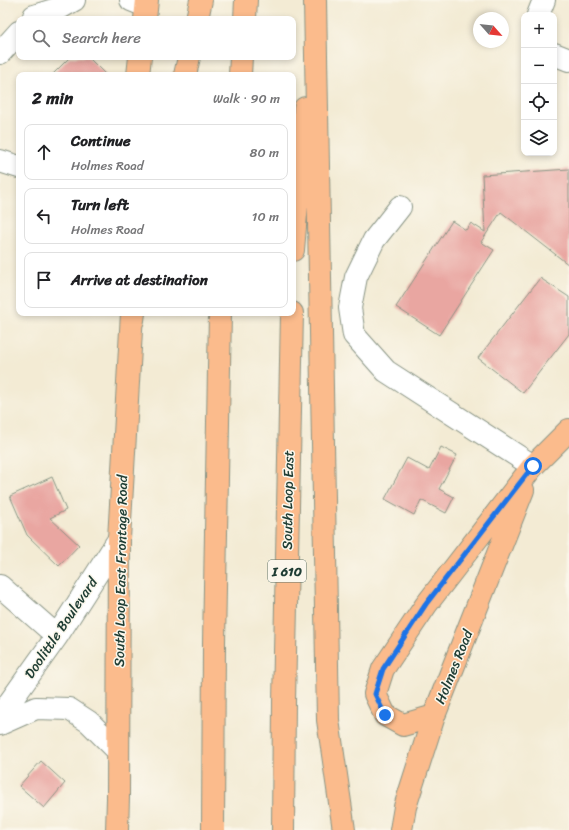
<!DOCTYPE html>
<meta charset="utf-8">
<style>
body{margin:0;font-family:Sriracha,sans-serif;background:#f2f2f2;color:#202124}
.controls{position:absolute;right:12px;top:12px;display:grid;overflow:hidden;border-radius:8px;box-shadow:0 2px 6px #0003}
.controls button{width:36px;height:36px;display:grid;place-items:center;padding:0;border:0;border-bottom:1px solid #e0e0e0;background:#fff;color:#202124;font:20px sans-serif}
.compass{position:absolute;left:473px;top:12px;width:36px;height:36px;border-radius:50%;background:#fff;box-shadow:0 2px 6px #0003;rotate:117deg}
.stop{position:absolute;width:12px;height:12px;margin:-9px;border:3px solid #1a73e8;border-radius:50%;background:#fff}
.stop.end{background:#1a73e8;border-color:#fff;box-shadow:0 1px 4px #0008}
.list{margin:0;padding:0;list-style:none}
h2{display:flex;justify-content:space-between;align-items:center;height:52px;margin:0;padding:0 16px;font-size:17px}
h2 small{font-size:13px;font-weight:400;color:#757577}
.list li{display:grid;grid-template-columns:26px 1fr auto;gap:12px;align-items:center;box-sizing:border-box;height:56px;margin:0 8px 8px;padding:0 8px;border:1px solid #e0e0e0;border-radius:8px}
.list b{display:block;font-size:15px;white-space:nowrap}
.list p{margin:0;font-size:13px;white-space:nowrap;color:#757577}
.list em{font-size:13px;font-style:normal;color:#757577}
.icon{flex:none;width:22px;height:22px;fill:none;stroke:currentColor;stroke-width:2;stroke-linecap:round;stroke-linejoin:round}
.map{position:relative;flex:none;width:569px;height:830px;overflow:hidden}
.search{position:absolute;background:#fff;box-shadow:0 2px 6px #0003;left:16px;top:16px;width:280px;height:44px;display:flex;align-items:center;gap:10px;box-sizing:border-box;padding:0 14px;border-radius:8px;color:#757577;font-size:15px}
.panel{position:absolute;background:#fff;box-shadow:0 2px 6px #0003;left:16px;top:72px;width:280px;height:244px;border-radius:8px}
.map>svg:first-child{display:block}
.building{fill:#e9a6a1}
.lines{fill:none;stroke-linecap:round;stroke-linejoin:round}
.minor-casing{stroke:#899484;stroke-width:24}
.major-casing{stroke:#899484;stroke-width:24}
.highway-casing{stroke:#899484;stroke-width:24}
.minor{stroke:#fff;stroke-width:22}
.major{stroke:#fbbb8c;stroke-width:22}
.highway{stroke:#fbbb8c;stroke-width:22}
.route{stroke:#1a73e8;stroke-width:5}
.labels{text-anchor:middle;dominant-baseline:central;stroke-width:3;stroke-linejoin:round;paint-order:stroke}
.shield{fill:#fbf7ec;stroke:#61756b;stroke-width:1}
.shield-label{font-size:13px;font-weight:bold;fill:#1f3d34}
.street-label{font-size:14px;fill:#1f3d34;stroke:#fbf7ec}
</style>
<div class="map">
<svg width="569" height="830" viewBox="0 0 569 830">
<rect width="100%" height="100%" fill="#fbf7ec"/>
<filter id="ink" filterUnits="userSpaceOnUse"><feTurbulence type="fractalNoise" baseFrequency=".025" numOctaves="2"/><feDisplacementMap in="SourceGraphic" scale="8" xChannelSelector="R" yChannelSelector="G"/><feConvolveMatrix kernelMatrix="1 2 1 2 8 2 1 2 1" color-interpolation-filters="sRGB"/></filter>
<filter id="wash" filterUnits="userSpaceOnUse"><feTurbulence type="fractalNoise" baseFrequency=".012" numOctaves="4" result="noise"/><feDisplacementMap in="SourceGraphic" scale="16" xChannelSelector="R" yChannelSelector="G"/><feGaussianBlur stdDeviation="0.9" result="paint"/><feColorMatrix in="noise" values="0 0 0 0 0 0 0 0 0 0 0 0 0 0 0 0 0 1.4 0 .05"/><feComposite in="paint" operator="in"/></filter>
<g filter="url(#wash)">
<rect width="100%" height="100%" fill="#f3ebd4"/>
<g id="blocks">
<path class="building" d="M70,57H88L106,75H52Z
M569,169V265L501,212L481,242L494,250L439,335L396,307L452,221L466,230L471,223L485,232L482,175Z
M540,278L569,297V334L523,393L478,358Z
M441,447L457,455L439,489L454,497L446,513L421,500L414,515L385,499L407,458L429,470Z
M52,477L66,510L50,518L79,545L59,566L27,535L10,496Z
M41,761L65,783L44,808L19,786Z"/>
</g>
</g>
<g filter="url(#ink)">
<use href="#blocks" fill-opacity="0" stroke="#899484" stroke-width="1"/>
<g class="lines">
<g class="minor-casing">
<path id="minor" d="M131,0L146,6
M538,15L544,0
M34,16L60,8L74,0
M0,53L19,32
M554,54L569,60
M0,161L19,167
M400,207L374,240L356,277L350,308L354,335L386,371L533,466
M0,586L57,636
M0,716L57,636L119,539
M0,724L36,708L69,709L89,722L118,751"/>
</g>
<g class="major-casing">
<path id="major" d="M145,19L147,0
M138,75L140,57
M434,716L403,725L385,715L375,694L383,669L426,605L533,466L569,430
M117,830L118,798L119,539L132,313
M401,830L405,807L434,716L523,490"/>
</g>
<g class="highway-casing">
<path id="highway" d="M315,0L328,720L344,830
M197,19L201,0
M245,19L246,0
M185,75L189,57
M240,75L241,57
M293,250L305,108
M133,320L134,313
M213,830L214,643L220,313
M283,830L284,702L292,313"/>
</g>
<use href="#minor" class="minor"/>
<use href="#major" class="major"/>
<use href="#highway" class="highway"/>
</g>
</g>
<g class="lines" filter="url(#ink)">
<path class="route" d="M385,715L375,694L383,669L426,604L533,466"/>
</g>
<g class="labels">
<rect class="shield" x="268" y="560" width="38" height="22" rx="3"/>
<g class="shield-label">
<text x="287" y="571">I 610</text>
</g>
<g class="street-label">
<text transform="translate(288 500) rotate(-89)">South Loop East</text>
<text transform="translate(121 571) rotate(-89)">South Loop East Frontage Road</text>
<text transform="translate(61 628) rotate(-56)">Doolittle Boulevard</text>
<text transform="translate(454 667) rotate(-68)">Holmes Road</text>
</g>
</g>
</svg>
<div class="controls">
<button>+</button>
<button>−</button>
<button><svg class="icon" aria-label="locate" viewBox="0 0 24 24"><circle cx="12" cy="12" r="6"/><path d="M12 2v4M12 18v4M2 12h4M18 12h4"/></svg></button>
<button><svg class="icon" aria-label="layers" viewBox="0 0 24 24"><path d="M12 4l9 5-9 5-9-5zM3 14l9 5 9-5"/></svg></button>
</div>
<svg class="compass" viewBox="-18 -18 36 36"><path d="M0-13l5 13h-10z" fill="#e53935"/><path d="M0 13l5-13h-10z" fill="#757577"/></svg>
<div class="stop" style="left:533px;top:466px"></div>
<div class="stop end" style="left:385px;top:715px"></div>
<div class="search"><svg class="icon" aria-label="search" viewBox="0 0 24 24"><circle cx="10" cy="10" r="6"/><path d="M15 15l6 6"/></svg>Search here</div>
<section class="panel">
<h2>2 min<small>Walk · 90 m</small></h2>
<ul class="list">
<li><svg class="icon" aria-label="ahead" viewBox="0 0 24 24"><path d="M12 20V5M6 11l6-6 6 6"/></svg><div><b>Continue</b><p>Holmes Road</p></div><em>80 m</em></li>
<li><svg class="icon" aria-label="left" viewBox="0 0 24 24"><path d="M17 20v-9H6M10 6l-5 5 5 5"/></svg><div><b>Turn left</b><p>Holmes Road</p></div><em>10 m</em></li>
<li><svg class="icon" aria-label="arrive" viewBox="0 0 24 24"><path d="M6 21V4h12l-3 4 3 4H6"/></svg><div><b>Arrive at destination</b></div></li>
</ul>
</section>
</div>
